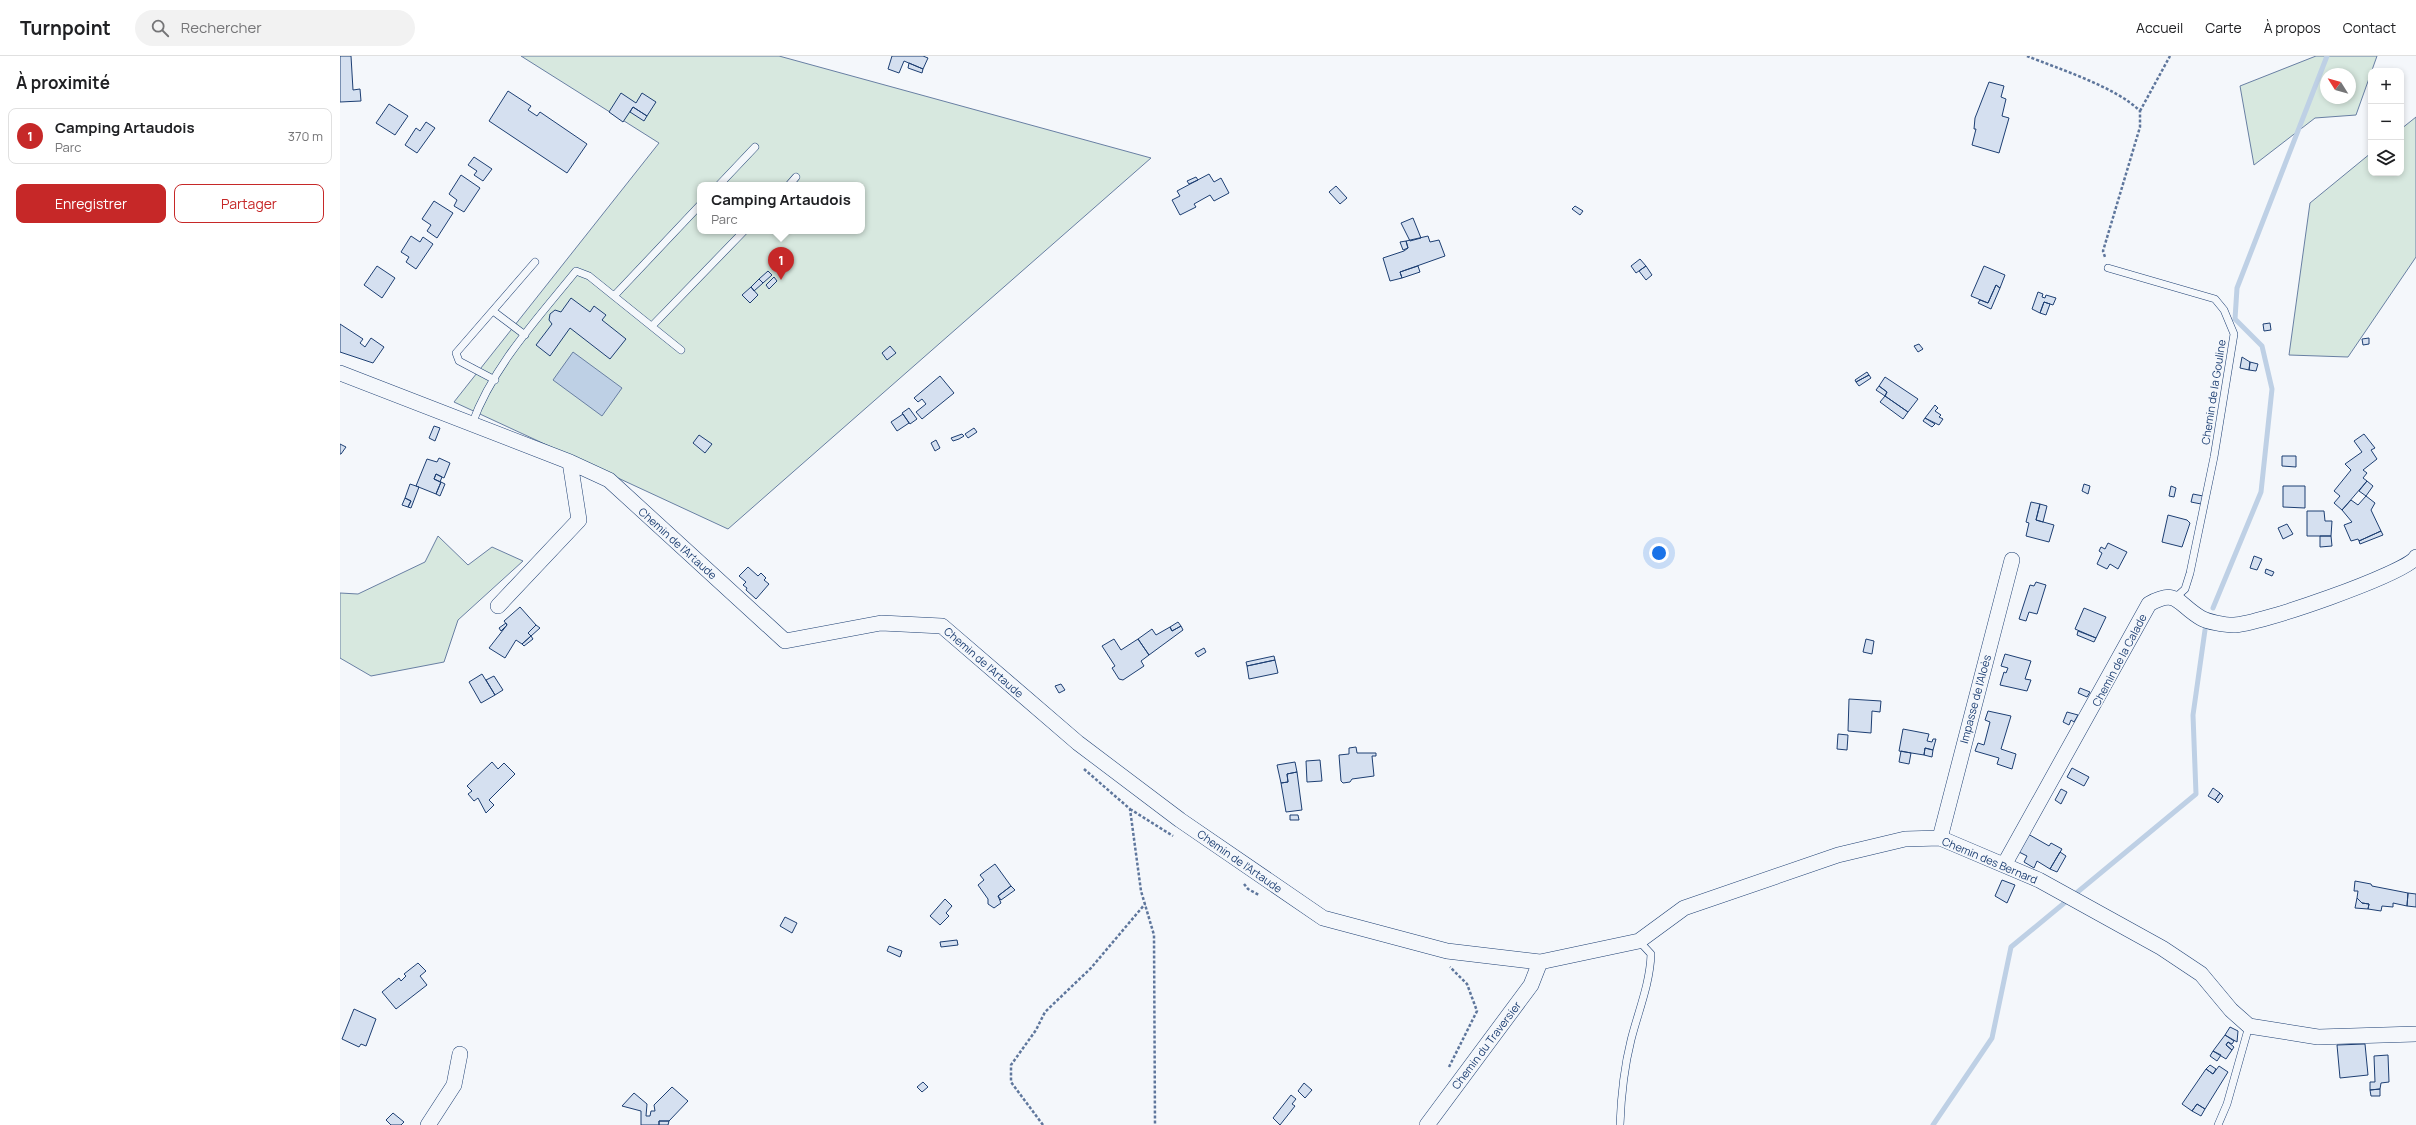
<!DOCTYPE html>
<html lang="fr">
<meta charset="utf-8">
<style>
body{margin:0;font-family:Manrope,sans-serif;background:#f2f2f2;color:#202124}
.controls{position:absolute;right:12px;top:12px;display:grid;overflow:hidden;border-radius:8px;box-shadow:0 2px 6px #0003}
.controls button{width:36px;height:36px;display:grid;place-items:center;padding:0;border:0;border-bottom:1px solid #e0e0e0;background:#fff;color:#202124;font:20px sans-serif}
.compass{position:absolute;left:1980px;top:12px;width:36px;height:36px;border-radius:50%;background:#fff;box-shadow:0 2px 6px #0003;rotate:307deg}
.you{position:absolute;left:1319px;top:497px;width:14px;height:14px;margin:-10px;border:3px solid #fff;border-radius:50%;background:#1a73e8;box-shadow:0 0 0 6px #1a73e833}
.badge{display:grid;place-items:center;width:26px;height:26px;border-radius:50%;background:#c62828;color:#fff;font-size:13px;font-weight:700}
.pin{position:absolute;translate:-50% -33px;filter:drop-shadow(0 1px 2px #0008)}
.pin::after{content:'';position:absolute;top:21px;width:14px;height:12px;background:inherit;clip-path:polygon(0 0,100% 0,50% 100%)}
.popup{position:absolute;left:357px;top:126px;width:168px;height:52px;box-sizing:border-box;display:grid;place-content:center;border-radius:8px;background:#fff;filter:drop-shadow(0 1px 3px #0005);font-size:13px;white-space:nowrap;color:#757577}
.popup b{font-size:15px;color:#202124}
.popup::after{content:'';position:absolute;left:50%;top:100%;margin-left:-8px;border:8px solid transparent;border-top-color:#fff}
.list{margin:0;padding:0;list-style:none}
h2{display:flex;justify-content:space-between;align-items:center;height:52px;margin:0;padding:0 16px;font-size:17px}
h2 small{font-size:13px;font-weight:400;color:#757577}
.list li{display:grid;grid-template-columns:26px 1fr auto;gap:12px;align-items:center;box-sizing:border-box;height:56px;margin:0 8px 8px;padding:0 8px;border:1px solid #e0e0e0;border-radius:8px}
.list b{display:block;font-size:15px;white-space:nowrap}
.list p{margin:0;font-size:13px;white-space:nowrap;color:#757577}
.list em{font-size:13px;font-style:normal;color:#757577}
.actions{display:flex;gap:8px;padding:12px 16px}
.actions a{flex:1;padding:9px 0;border:1px solid #c62828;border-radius:8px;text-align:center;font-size:14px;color:#c62828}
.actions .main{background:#c62828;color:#fff}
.icon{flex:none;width:22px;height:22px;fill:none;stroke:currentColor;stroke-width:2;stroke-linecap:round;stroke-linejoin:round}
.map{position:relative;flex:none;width:2076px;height:1069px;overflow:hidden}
header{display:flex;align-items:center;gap:24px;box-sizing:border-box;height:56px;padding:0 20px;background:#fff;border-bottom:1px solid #e0e0e0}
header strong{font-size:19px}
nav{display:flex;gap:22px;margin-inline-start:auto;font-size:14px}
.search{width:280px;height:36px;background:#f2f2f2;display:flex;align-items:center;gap:10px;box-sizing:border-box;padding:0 14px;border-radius:22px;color:#757577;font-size:15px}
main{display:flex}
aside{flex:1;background:#fff}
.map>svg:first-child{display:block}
.green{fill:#d7e8df;stroke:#687fa3;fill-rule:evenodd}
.water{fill:#bed0e5;stroke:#687fa3}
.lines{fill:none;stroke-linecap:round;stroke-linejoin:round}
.stream{stroke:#bed0e5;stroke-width:5}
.building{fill:#d5e0f0;stroke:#1d3f73}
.lane-casing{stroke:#1d3f73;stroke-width:8}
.street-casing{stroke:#1d3f73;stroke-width:16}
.path{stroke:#5e769c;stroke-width:2.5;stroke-dasharray:3 2;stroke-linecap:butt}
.lane{stroke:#f4f7fb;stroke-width:7}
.street{stroke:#f4f7fb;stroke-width:15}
.labels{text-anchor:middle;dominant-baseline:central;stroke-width:3;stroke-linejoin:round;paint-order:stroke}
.street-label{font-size:11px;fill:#1d3f73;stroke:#f4f7fb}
</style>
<header>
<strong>Turnpoint</strong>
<div class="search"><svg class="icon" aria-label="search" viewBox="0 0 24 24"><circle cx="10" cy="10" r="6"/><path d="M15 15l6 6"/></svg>Rechercher</div>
<nav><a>Accueil</a><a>Carte</a><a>À propos</a><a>Contact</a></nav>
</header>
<main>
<aside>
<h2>À proximité<small></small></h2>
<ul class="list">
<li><span class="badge">1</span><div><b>Camping Artaudois</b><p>Parc</p></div><em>370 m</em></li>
</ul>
<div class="actions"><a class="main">Enregistrer</a><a>Partager</a></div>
</aside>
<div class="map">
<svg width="2076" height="1069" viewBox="0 0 2076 1069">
<rect width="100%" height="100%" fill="#f4f7fb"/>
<path class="green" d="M181,0H439L811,102L388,473L114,346L319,87ZM360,129H522V175H360Z
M1976,0H2037L2016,59L1975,62L1914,109L1900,30ZM1986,18H2010V42H1986Z
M2076,61V201L2008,301L1949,299L1970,147L2031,97V117H2061V73Z
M98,480L128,509L152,491L183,505L118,564L104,606L31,620L0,602V537L18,538L85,506Z"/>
<path class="water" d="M233,296L282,332L262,360L213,324Z"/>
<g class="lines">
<path class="stream" d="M1873,552L1921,436L1932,333L1922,290L1895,263L1897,232L1987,0
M1593,1069L1652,982L1671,891L1856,738L1853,659L1865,574"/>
</g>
<path class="building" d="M0,0H11L13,34L20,33L21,45L0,46Z
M552,0H583L588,2L583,13L564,5L559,17L548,13Z
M569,7L583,13L582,17L568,12Z
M1649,26L1664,30L1661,41L1666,43L1662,60L1669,62L1659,97L1632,89L1636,73H1634L1635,62Z
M168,35L191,50L188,54L197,60L200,56L247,88L227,117L149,65Z
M281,37L296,47L302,37L316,46L307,60L293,51L283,66L269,56Z
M49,48L68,60L55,79L36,67Z
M293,51L307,60L304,65L290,56Z
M86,66L95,72L77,97L65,89L76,72L80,75Z
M134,101L152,113L143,125L134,119L137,115L128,109Z
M869,118L874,126L881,122L889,137L874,145L870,139L854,148L856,151L840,159L832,144L840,140L837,135Z
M121,119L140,132L124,156L114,150L117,144L109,138Z
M856,121L858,124L849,128L847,125Z
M996,130L1007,142L1000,148L989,136Z
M94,145L113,157L97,182L87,175L91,169L82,163Z
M1235,150L1243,155L1240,159L1232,153Z
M1073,162L1081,182L1070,185L1061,167Z
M71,180L80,186L83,181L93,188L76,213L66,206L69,201L61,196Z
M1088,180L1090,186L1099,184L1105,200L1060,216L1062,222L1050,225L1043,202L1064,195L1068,192L1066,185Z
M1066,185L1068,192L1063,194L1060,186Z
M1300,203L1306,210L1296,217L1291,210Z
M37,210L55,222L42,242L24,229Z
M1078,210L1080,216L1062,222L1060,216Z
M1306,210L1312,219L1306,224L1299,215Z
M1644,210L1665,219L1660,232L1656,229L1648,247L1631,240Z
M428,215L432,219L423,227L419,223Z
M434,221L437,225L429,233L426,229Z
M419,223L423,227L414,235L411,231Z
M1656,229L1660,232L1651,253L1638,247L1640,244L1648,247Z
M411,231L418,239L410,247L402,239Z
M1698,236L1703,238L1702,241L1705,242L1706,239L1716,242L1713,249L1704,246L1700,257L1692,253Z
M231,242L250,256L254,250L266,259L262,264L286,283L270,303L230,272L210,300L196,289L212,268L209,264L210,258L215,254L221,256Z
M1704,246L1710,248L1706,259L1700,257Z
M1930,267L1931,274L1924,275L1923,268Z
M0,268L23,283L20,287L25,291L31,282L44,291L33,307L0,296Z
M2029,282V288L2023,289L2022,283Z
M1579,288L1583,293L1578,296L1574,290Z
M550,290L556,297L547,304L542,297Z
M1902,301L1910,306L1909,314L1900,312Z
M1910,306L1918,308L1916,315L1909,314Z
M1527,316L1529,319L1516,326L1515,324Z
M1529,319L1531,322L1519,330L1516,326Z
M600,320L614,337L582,363L576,356L586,348L582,343L578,346L574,342Z
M1545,321L1578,343L1568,356L1545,340L1547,336L1539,330Z
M1539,330L1547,336L1545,340L1536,334Z
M1545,340L1568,356L1563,363L1540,346Z
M1595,349L1598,352L1595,355L1601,359L1599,361L1603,363L1599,369L1585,362Z
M569,352L577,363L570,368L562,357Z
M563,358L569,367L557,375L551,366Z
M1585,362L1595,368L1592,371L1583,365Z
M94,370L100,372L95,385L89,382Z
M634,372L637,376L628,382L625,378Z
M622,378L624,380L619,383L613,385L611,382Z
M2024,378L2035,392L2031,394L2037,403L2023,414L2027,417L2023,422L2027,425L2002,454L1994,447L2000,440L1994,435L2011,414L2005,408L2022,396L2014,385Z
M359,379L372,388L365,397L353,387Z
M596,384L600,392L595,395L591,387Z
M0,388L6,391L1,398H0Z
M1942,400H1956V411L1942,410Z
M99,402L110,407L104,422L96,418L94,423L101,426L96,438L76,430L87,403L97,406Z
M96,418L102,421L100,426L94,423Z
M2027,425L2033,430L2026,440L2019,435Z
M101,426L105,428L100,440L96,438Z
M70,428L79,431L71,452L68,451L71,445L65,442Z
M1744,428L1750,430L1748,438L1742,435Z
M1831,430L1836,432L1834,441L1829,440Z
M1943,430H1965V452L1943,451Z
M1853,438L1863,440L1861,448L1851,446Z
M2026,440L2035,447L2031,454L2041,475L2019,485L2018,483L2011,485L2004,469L2012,466L2002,454L2011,444L2018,449Z
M65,442L71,445L68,451L62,449Z
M1691,446L1700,448L1696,464L1714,469L1709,486L1686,480L1689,467L1686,466Z
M1700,448L1707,450L1703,466L1696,464Z
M1967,455H1984L1985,465H1992L1991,480H1967Z
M1828,459L1847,464L1850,467L1842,491L1822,486Z
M1947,468L1953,478L1943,483L1938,472Z
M2041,475L2043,479L2020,488L2019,485Z
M1980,480H1991L1992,490L1980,491Z
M1768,487L1787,496L1778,513L1770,508L1767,513L1757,508L1762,497L1759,495L1761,491L1765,493Z
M1914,500L1922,503L1917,514L1910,512Z
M408,511L418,520L421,517L426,522L424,524L429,528L416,543L406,534L407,532L403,529L406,526L399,520Z
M1926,513L1934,516L1932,520L1925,517Z
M1696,526L1706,529L1697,558L1689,556L1686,565L1679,563L1690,529L1694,530Z
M180,551L196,569L188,577L191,580L182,588L176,584L165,602L149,592L167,569L164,565Z
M1744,552L1766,561L1756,582L1735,573Z
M838,566L841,570L832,575L830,571Z
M166,567L167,569L161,575L159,572Z
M196,569L200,572L191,580L188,577Z
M841,570L843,574L809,599L798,583L812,573L816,579L830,571L832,575Z
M1738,575L1756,582L1754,586L1737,579Z
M191,580L193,583L184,590L182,588Z
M774,583L781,594L798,583L809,599L801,605L804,610L783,624L779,623L772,612L775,610L762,590Z
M1526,583L1534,585L1532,598L1523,596Z
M864,592L866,596L858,601L855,597Z
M1665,598L1691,605L1685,623L1691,624L1687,635L1660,629L1664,616L1666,617L1668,612L1661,610Z
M934,600L935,604L907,610L906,606Z
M935,604L938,617L909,623L907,610Z
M142,618L155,639L141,647L129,626Z
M154,620L163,634L155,639L146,624Z
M721,628L725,634L719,637L715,630Z
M1740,632L1750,636L1747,641L1738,637Z
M1509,643L1541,645L1540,656L1532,655L1531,677L1508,675Z
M1648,655L1671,660L1661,693L1676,698L1672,713L1657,708L1659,702L1635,695L1638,687L1644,689L1650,666L1645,664Z
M1727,656L1738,659L1734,666L1731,664L1729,669L1723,666Z
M1563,673L1589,678L1587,685L1592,686L1593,683H1596L1593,694L1585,692L1584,699L1559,695Z
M1498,678L1508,679L1507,694L1497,693Z
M1016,691L1017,697H1036V700H1032L1034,720L1012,723L1010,726L1003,727L1001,725L999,699L1009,698V692Z
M1585,692L1593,694L1592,701L1584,699Z
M1561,695L1571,697L1569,708L1559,706Z
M980,704L982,725L967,726L966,705Z
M152,706L158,713L164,707L175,718L149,744L154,749L146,757L138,742L134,745L128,738L132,735L127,730Z
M955,706L957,716L947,718L948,726L941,727L937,709Z
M1732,712L1749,721L1744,730L1727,721Z
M957,716L962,754L946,756L941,727L948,726L947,718Z
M1873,732L1880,737L1875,744L1868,740Z
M1721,733L1727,736L1721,748L1715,744Z
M1880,737L1883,740L1878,747L1875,744Z
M950,759H958L959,764H950Z
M1688,778L1709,790L1711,787L1722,793L1710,813L1697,805L1694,812L1684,806L1687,800L1679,796Z
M1720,796L1726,800L1717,816L1710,813Z
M655,808L671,830L658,840L661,847L654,852L648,848V843L638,829L644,824L640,819Z
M1662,824L1675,829L1667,847L1655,840Z
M2015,825L2031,828L2032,830L2068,837L2067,850L2053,847V851L2042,850L2041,855L2028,853L2029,848L2022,847L2017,842L2018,835H2014Z
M671,830L675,834L661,844L658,840Z
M2068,837L2076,838V851L2067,850Z
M2017,842L2022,847L2029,848L2028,853L2015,852Z
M605,843L612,850L606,857L609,860L600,869L590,860Z
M445,861L457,867L452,877L440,870Z
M617,884L618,889L601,891L600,886Z
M549,890L562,895L560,901L547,895Z
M78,907L86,915L80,920L87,929L56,953L42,936L59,922L61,925L66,920L64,918Z
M14,953L36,963L26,990L21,988L19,991L2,983Z
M1890,971L1898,975L1897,986L1885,979Z
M1885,979L1894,985L1892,988L1888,986L1886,989L1892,994L1886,1003L1873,995Z
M1888,986L1894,991L1892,994L1886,989Z
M2025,988L2028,1019L2000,1022L1997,989Z
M1873,995L1881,999L1877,1005L1870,1000Z
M2048,999L2049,1026L2041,1027L2040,1033L2030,1034V1026H2035L2034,1000Z
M1870,1009L1876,1013L1873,1018L1866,1013Z
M1879,1010L1888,1016L1865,1053L1857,1048L1852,1055L1842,1048L1866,1013L1873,1018Z
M583,1026L588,1031L582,1036L577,1031Z
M964,1027L972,1034L965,1042L958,1035Z
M332,1031L348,1045L329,1065H319V1069H301V1055L282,1050L294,1037L307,1048L306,1060H310L311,1055H315L314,1049Z
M2040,1033V1040H2031L2030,1034Z
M951,1039L956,1043L952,1048L955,1050L940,1069L933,1062Z
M1857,1048L1865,1053L1861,1060L1852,1055Z
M53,1057L64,1066L61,1069H51L46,1064Z
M319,1065H329L328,1069H319Z"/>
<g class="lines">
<g class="lane-casing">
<path id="lane" d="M379,129L415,91
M449,129L456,121
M1768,212L1875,243L1884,254L1894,278L1874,401L1850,517L1845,533L1835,542
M274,240L360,149
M153,255L185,279
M312,270L404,175
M155,324L119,305L116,297L195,206
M132,368C153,310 198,262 236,215L249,220L341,294
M1280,1069C1281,1041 1284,1012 1291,984C1298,956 1310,928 1311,898L1299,885
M1878,1069L1887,1048L1909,970"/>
</g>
<g class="street-casing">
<path id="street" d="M0,317L230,406L269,424L445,585L541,567L602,570L738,687L840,764L983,862L1107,895L1200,906L1299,885L1344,852L1498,799L1565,783L1600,782L1699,824L1822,892L1861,918L1891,954L1909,970L1978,981L2076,978
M158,550L239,464L230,406
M1600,782L1672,504
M1664,809L1809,548C1838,532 1837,548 1861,562C1868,566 1885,569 1893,569C1915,570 2068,517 2076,501
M88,1069L114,1029L120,998
M1087,1069L1191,929L1200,906"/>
</g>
<path class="path" d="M1687,0C1719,13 1776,31 1800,55V71L1763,195L1765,201
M1800,55L1830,0
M744,713L790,753L801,835L814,879L815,1069
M790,753L833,780
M904,828L908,833L919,839
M1109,1011L1137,955L1127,928L1110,911
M703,1069L671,1026V1009L696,974L705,956L751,912L805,848"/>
<use href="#lane" class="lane"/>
<use href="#street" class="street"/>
</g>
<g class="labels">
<g class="street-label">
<text transform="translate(1873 336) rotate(-81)">Chemin de la Gouline</text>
<text transform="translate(338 487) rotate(42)">Chemin de l'Artaude</text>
<text transform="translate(1779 604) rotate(-62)">Chemin de la Calade</text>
<text transform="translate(644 606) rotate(41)">Chemin de l'Artaude</text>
<text transform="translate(1635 643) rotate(-75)">Impasse de l'Aloès</text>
<text transform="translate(1650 804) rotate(23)">Chemin des Bernard</text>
<text transform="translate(900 805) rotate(35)">Chemin de l'Artaude</text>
<text transform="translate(1146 989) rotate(-53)">Chemin du Traversier</text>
</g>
</g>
</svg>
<div class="controls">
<button>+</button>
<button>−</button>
<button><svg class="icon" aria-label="layers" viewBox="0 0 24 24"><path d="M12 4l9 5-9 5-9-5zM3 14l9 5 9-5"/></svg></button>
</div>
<svg class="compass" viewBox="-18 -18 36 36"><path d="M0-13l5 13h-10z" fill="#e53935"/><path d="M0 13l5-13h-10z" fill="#757577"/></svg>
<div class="you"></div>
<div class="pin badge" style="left:441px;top:224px">1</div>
<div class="popup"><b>Camping Artaudois</b>Parc</div>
</div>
</main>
